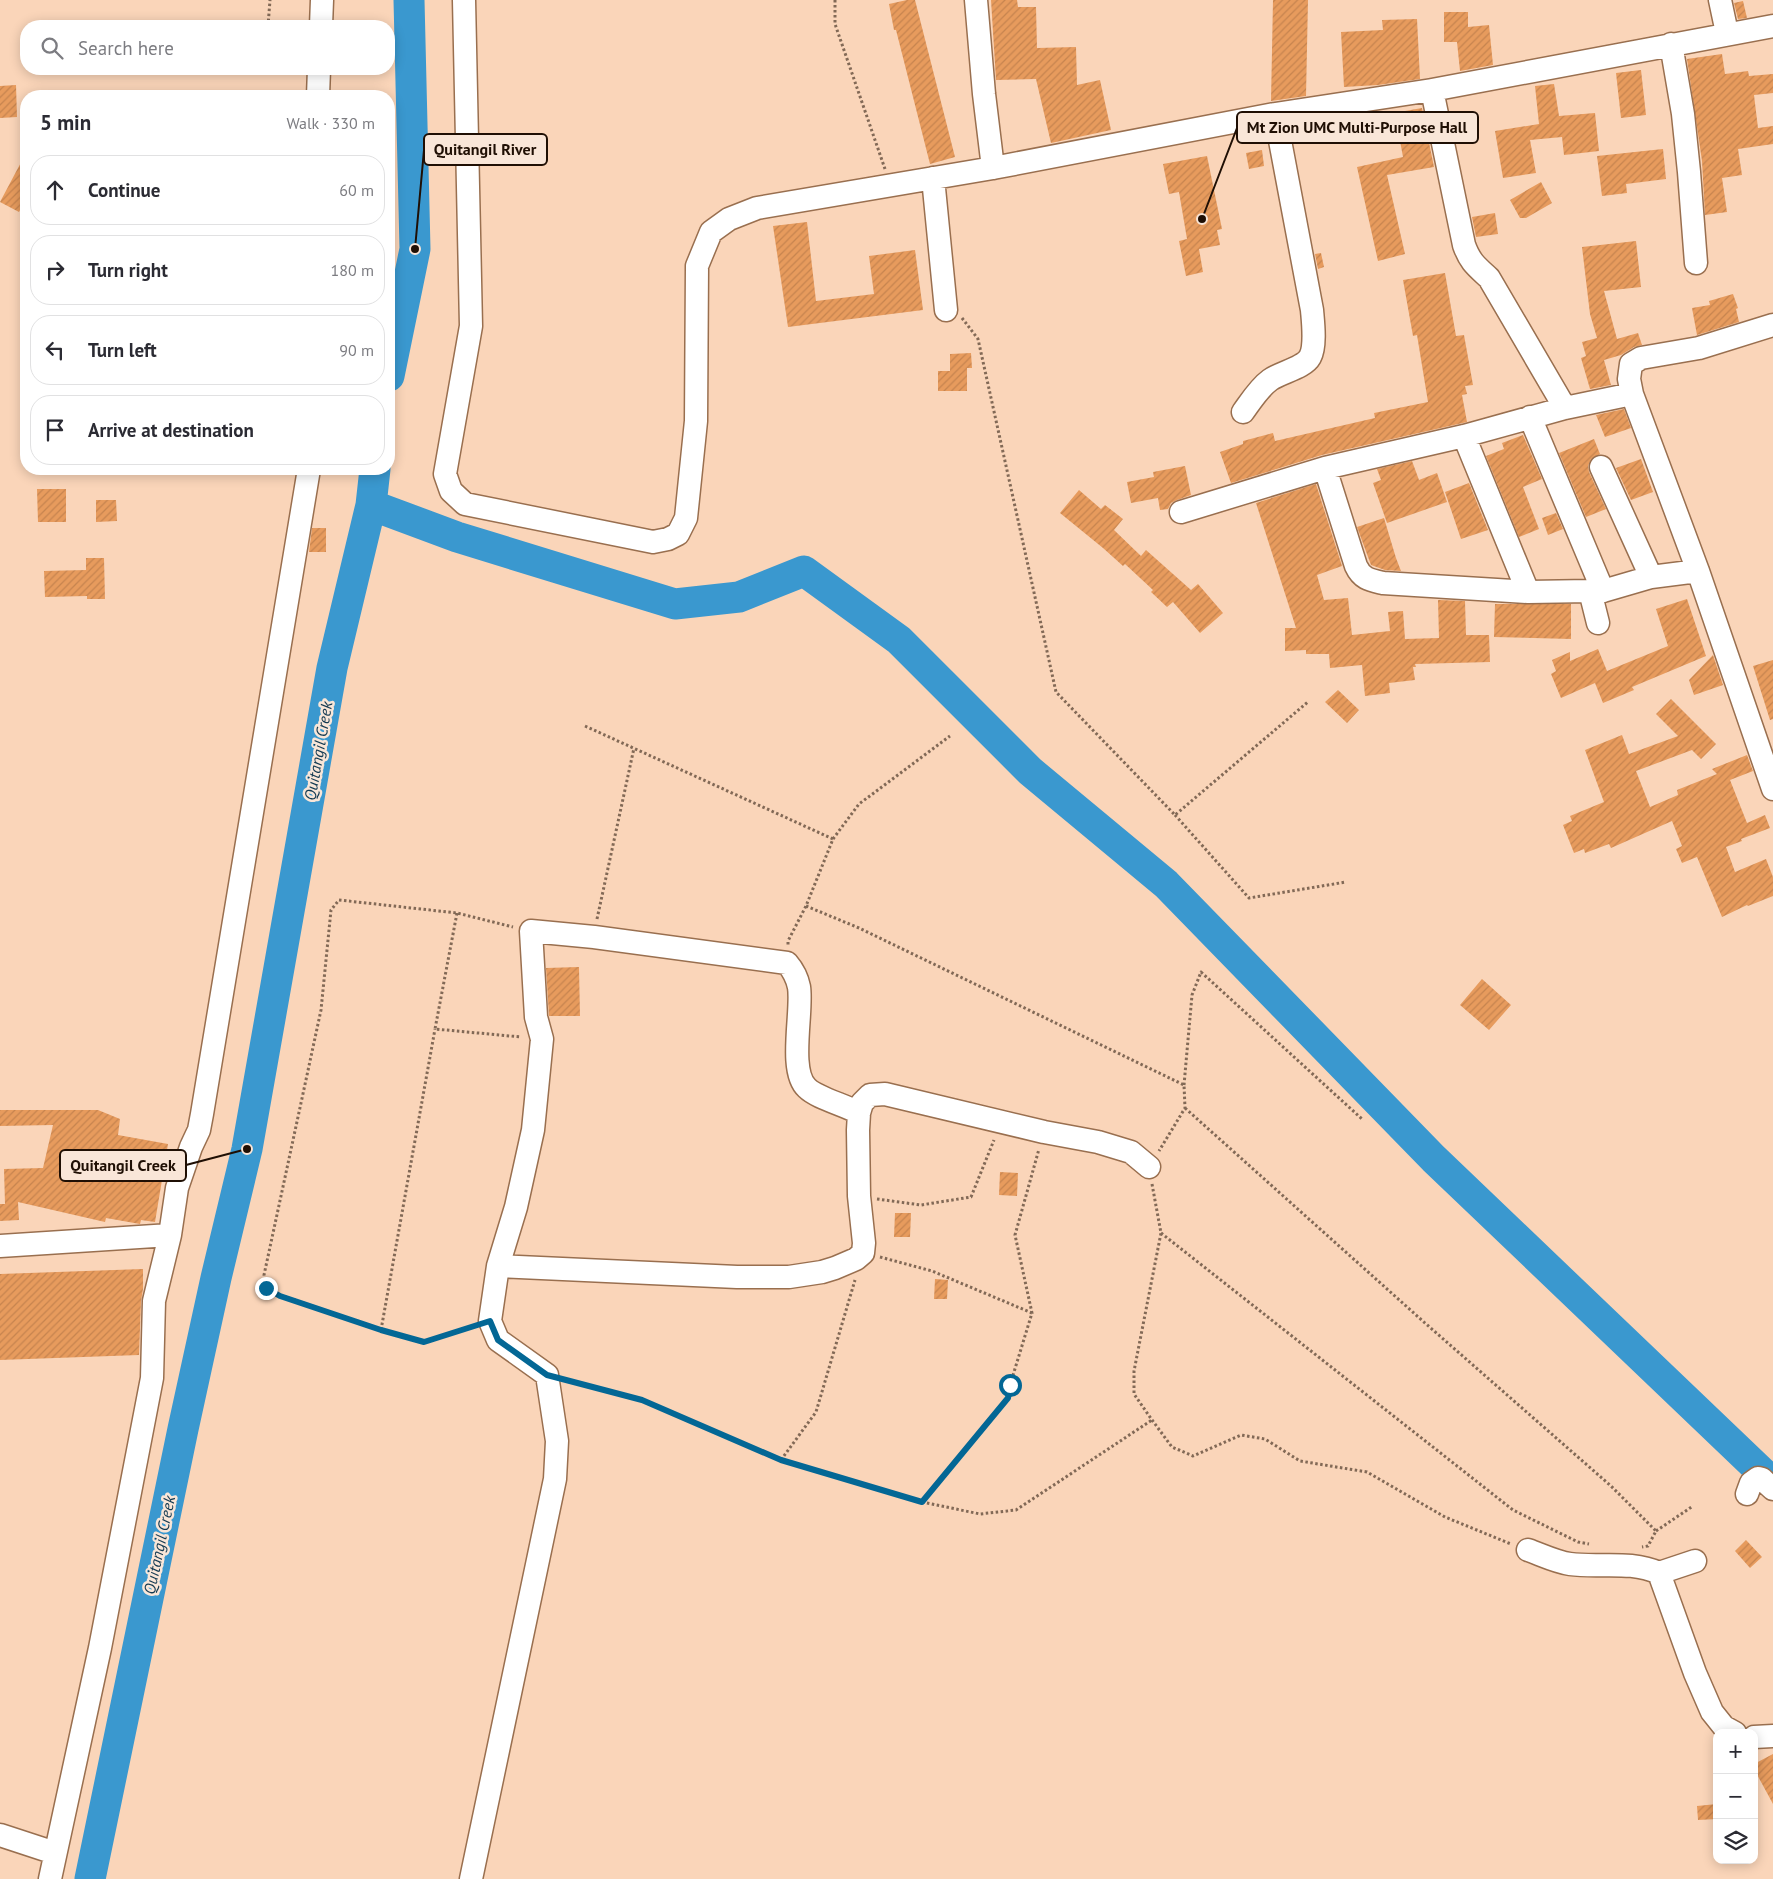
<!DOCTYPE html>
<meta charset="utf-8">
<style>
body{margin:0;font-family:"PT Sans",sans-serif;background:#f7f7f7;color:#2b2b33}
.controls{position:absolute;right:15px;bottom:15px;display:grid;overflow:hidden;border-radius:10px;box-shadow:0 2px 12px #0003}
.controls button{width:45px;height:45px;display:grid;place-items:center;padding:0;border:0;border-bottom:1px solid #e1e1e2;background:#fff;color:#2b2b33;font:25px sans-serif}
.stop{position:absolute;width:15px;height:15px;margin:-11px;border:4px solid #036795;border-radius:50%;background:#fff}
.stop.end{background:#036795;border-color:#fff;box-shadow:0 1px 5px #0008}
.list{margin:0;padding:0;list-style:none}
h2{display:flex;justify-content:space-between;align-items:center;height:65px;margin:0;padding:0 20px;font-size:21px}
h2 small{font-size:16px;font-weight:400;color:#7c7c81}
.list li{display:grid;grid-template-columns:32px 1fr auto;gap:15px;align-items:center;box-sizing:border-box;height:70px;margin:0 10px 10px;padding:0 10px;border:1px solid #e1e1e2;border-radius:20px}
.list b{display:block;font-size:19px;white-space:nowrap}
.list em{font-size:16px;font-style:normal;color:#7c7c81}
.icon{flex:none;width:28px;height:28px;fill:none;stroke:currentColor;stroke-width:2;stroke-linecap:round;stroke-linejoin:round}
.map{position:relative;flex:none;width:1773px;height:1879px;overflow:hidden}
.search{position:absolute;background:#fff;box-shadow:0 2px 12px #0003;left:20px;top:20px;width:375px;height:55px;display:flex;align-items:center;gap:12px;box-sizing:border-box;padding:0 18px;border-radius:20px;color:#7c7c81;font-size:19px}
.panel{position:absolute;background:#fff;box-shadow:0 2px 12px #0003;left:20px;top:90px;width:375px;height:385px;border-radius:20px}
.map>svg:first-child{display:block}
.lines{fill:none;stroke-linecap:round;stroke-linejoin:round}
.river{stroke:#3a98cf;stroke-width:31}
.building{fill:url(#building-hatch)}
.minor-casing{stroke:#996f4f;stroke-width:25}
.path{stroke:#826956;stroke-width:3;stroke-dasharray:2.5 2.5;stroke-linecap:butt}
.minor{stroke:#fff;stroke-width:22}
.route{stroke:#036795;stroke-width:6}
.labels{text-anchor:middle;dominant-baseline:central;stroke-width:5;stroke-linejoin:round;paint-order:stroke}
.water-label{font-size:16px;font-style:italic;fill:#123951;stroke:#f9e6d8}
.leader{fill:none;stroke:#1f0f04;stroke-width:2}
.callout-dot{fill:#1f0f04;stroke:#f9e6d8;stroke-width:2}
.callout{fill:#f9e6d8;stroke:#1f0f04;stroke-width:2}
.callout-label{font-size:16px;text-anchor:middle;font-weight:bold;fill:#1f0f04}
</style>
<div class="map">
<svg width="1773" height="1879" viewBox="0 0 1773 1879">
<defs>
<pattern id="building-hatch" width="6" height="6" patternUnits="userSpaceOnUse" patternTransform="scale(1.25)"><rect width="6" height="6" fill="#e79b5d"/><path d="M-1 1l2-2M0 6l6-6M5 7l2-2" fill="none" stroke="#c6844f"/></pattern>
</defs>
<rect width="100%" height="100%" fill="#fad5b9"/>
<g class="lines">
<path class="river" d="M389,376L415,249L409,0
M371,505L457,537L675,604L739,597L804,571L899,640L1030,771L1166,884L1434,1159L1773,1483
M90,1879L183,1429L216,1278L247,1149L332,668L371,505L375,469"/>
</g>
<path class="building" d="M907,0H915L955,157L930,164L896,30H894L889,4Z
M991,0H1017L1018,7H1036L1037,48L1076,47L1077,85L1100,80L1111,130L1051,143L1036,79L996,80Z
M1273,0H1308L1306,96L1271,101Z
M1743,1L1747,18L1738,19L1734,3Z
M1444,12H1468V27L1489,25L1493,65L1460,71L1457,42H1444Z
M1417,19L1420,79L1378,85L1344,87L1341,32L1383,30L1382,20Z
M1722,54L1725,74L1748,71L1749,76L1773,74V93L1754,95L1758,128L1773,126V144L1738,149L1742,175L1722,178L1727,212L1705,215L1702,161L1687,59Z
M1641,70L1646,115L1621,118L1616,73Z
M1554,84L1559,116L1595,113L1599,151L1564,155L1562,137L1530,140L1536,173L1503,178L1495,131L1539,124L1535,86Z
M16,85L17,117L0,118V86Z
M1422,108L1434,167L1387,175L1405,254L1378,261L1357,167L1403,157L1398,130L1374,134L1371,117Z
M1663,149L1666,179L1626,184L1627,193L1602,196L1597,156Z
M1262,150L1264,166L1249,169L1246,153Z
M26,153V198L19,212L0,202Z
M1207,156L1222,229L1217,230L1220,245L1199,249L1203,272L1186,276L1179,241L1187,239L1179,192L1169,194L1163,164Z
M1541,182L1552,203L1526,218H1520L1510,200Z
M1495,213L1498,234L1476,237L1472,217Z
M807,222L816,301L874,294L869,256L915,250L923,310L788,327L773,226Z
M1636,241L1641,287L1604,291L1617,339L1638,333L1642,345L1634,347L1621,355L1604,360L1611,385L1590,389L1581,358L1586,356L1582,342L1597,338L1590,314L1582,247Z
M1321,253L1324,267L1318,269L1315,254Z
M1445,273L1456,336L1464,335L1473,385L1465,386L1467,394L1462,395L1467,422L1322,455L1231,483L1220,452L1243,444V441L1273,433L1275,441L1375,418L1374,413L1428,402L1417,335L1413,336L1403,280Z
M1733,294L1738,308L1736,309L1739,322L1697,335L1692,308L1710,305L1709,301Z
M971,353L972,368H967V391H938V371H950V354Z
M1624,409L1631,428L1605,437L1596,415Z
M1523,435L1542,479L1523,487L1539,529L1519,537L1486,456L1504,449L1502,443Z
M1594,439L1600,454L1591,459L1588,466L1589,472L1606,509L1586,517L1559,453Z
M1641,459L1653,492L1631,500L1616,468Z
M1412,461L1419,480L1437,473L1447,502L1387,523L1373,483L1381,480L1377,469Z
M1185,466L1191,495L1177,500L1171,503L1168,509L1160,510L1158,498L1131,503L1127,482L1154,477L1153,472Z
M1469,483L1488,530L1461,539L1445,492Z
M1316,484L1342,566L1317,575L1324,600L1348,598L1352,635L1390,631L1388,612L1403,611L1405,639L1439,638L1438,600L1465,601L1466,635H1489L1490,662L1415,664L1416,667H1413L1415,680L1389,683L1390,693L1365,696L1362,665L1330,668L1329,654H1306V650L1285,651V628H1296L1256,503Z
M37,489H66V522H38Z
M1079,490L1101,509L1105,505L1123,519L1114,530L1141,556L1146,550L1191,590L1198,584L1223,613L1200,633L1173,602L1167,607L1151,592L1153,590L1125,564L1123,566L1103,548L1060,513Z
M96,500H116L117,521L96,522Z
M1556,513L1563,529L1548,535L1542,518Z
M1384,518L1396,558L1401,571L1385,570L1371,565L1357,527Z
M312,528H326V552H309Z
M86,558H104L105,599H87V596L45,597L44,571L86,570Z
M1687,599L1706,656L1632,687L1634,690L1603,703L1595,683L1561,698L1551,674L1556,671L1552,660L1570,652V661L1598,649L1607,671L1668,646L1656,609Z
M1495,604H1571V639L1494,637Z
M1713,655L1723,685L1694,695L1689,680Z
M1773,660V719L1770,720L1753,666Z
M1338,690L1359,710L1347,723L1325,702Z
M1671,699L1716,744L1701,759L1692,750L1636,771L1650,807L1678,795L1677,790L1717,774L1712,769L1747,755L1753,771L1730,780L1747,823L1765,815L1770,828L1741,839L1742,841L1726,847L1735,872L1766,859L1773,877V896L1748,906L1747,905L1722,917L1697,857L1682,863L1676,849L1682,846L1672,821L1611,848L1609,844L1585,853L1584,849L1574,853L1563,825L1572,821L1570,816L1604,802L1585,750L1622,735L1629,754L1678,736L1656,714Z
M579,967L580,1016H549L546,968Z
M1482,979L1511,1005L1489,1030L1460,1005Z
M0,1110H98L120,1119L118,1135L168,1144L155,1222L141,1220L140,1224L106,1218L105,1222L18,1202L19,1220L0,1221V1204H5L4,1169L43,1168L53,1125L0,1126Z
M1000,1172L1018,1173L1017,1196L999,1195Z
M895,1213H911L910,1237H894Z
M143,1269V1289L141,1301L139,1355L0,1360V1274Z
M935,1279L948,1280L947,1299H934Z
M1746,1540L1762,1557L1750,1568L1735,1551Z
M1773,1754V1804L1754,1769V1764Z
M1717,1804V1819L1698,1820L1697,1806Z"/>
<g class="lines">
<g class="minor-casing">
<path id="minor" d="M464,0L471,326L445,474L451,491L465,504L653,542L668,539L678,534L686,518L696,421L697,266L711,232L729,219L757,208L993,168L1275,114L1432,90L1773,26
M976,0L984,94L993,168
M1720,0L1727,33
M321,26L322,0
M1671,44L1683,114L1689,172L1696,263
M1432,90L1464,245C1470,262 1476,266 1489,278L1565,408
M318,96L319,69
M933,178L946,310
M1632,394L1629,379L1631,364L1641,358L1699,348L1773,325
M1243,412C1251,401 1259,388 1270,380C1281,372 1304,368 1310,357C1316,346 1313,322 1312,310L1275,114
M1530,417L1603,591
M1464,436L1528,592
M1601,467L1651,577
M1325,468L1356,566C1362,579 1370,580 1383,583L1528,592L1590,591H1603L1651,577L1698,571
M1181,512L1325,468L1464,436L1565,408L1632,394L1698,571L1773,789
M1590,591L1598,623
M0,1246L170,1235
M498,1266L737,1277H789L822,1272L835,1268L856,1259L863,1253L864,1243L859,1196L858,1130L859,1113L862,1103L870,1095L885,1094L1044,1132L1098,1142L1131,1152L1149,1167
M1747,1494L1751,1483L1758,1478L1762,1479L1773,1489
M1528,1550C1542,1555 1556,1562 1570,1564C1599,1568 1631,1560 1659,1573L1695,1673L1712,1712L1724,1727L1735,1733
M1659,1573L1695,1561
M1754,1737L1773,1736
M0,1835L55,1853
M50,1879L100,1648L152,1378L154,1301L170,1235L177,1188L191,1147L199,1130L202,1114L309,469
M471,1879L555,1479L557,1441L547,1375L498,1340L490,1321L498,1266L516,1207L533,1130L542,1039L536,1017L531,931L594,937L787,963C793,970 797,977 799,987C803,1011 788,1071 807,1088C817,1098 845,1105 859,1113"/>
</g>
<path class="path" d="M835,0V24L885,169
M268,26L270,0
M274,69V72
M962,318L978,339L1056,692L1175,815L1309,701
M585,726L833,839L806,906L788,941V945
M1175,815L1249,898L1346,882
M833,839L859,804L950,736
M806,906L859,928L1184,1085L1185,1108L1159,1151
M457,913L435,1029L521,1037
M597,919L634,748
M1184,1085L1192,995L1201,972L1362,1119
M1185,1108L1425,1323L1611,1486L1656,1531L1648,1546L1642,1547
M1152,1184L1161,1233L1134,1371V1394L1152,1420L1172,1447L1193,1456L1241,1435L1265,1439L1300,1461L1367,1472L1445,1517L1511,1544
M877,1199L921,1205L971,1197L994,1140
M1161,1233L1513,1510L1578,1542L1589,1544
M880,1257L932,1271L1032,1313
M472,1327L424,1342L381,1330L280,1295L266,1288L264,1275L321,1010L331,910L339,900L457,913L513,927
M381,1330L435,1029
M566,1380L642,1400L781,1460L922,1502L1008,1398L1010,1385L1032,1313L1015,1235L1039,1149
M781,1460L816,1412L855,1280
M922,1502L980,1514L1016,1510L1152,1420
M1656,1531L1693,1506"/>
<use href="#minor" class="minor"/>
</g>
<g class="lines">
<path class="route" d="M266,1288L280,1296L381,1330L424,1342L490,1321L498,1340L547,1375L642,1400L781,1460L922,1502L1008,1398L1010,1385"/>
</g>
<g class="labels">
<g class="water-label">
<text transform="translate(318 751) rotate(-80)">Quitangil Creek</text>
<text transform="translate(159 1545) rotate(-78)">Quitangil Creek</text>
</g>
</g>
<path class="leader" d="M1202 219L1237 128M415 249L424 150M247 1149L186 1165"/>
<g class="callout-dot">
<circle cx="1202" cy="219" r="5"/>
<circle cx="415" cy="249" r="5"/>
<circle cx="247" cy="1149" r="5"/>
</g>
<g class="callout">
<rect x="1237" y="112" width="241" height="31" rx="5"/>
<rect x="424" y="134" width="123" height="31" rx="5"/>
<rect x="60" y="1150" width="126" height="31" rx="5"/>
</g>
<g class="callout-label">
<text x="1357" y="133">Mt Zion UMC Multi-Purpose Hall</text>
<text x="485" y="155">Quitangil River</text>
<text x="123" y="1171">Quitangil Creek</text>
</g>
</svg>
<div class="controls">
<button>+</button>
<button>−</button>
<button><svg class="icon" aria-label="layers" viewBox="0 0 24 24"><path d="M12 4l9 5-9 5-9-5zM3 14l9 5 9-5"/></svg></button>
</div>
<div class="stop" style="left:1010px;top:1385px"></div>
<div class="stop end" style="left:266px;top:1288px"></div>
<div class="search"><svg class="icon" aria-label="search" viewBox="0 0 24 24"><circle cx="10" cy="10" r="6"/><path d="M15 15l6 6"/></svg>Search here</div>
<section class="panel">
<h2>5 min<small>Walk · 330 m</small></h2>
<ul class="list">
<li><svg class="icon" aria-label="ahead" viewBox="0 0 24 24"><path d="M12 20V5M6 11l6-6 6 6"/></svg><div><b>Continue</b></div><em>60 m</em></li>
<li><svg class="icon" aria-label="right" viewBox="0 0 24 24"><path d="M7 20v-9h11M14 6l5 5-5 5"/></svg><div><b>Turn right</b></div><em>180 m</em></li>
<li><svg class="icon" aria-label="left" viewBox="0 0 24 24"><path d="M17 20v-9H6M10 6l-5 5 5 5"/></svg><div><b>Turn left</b></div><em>90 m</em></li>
<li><svg class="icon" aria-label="arrive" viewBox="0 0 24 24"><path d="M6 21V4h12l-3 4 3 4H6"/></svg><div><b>Arrive at destination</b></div></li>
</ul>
</section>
</div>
